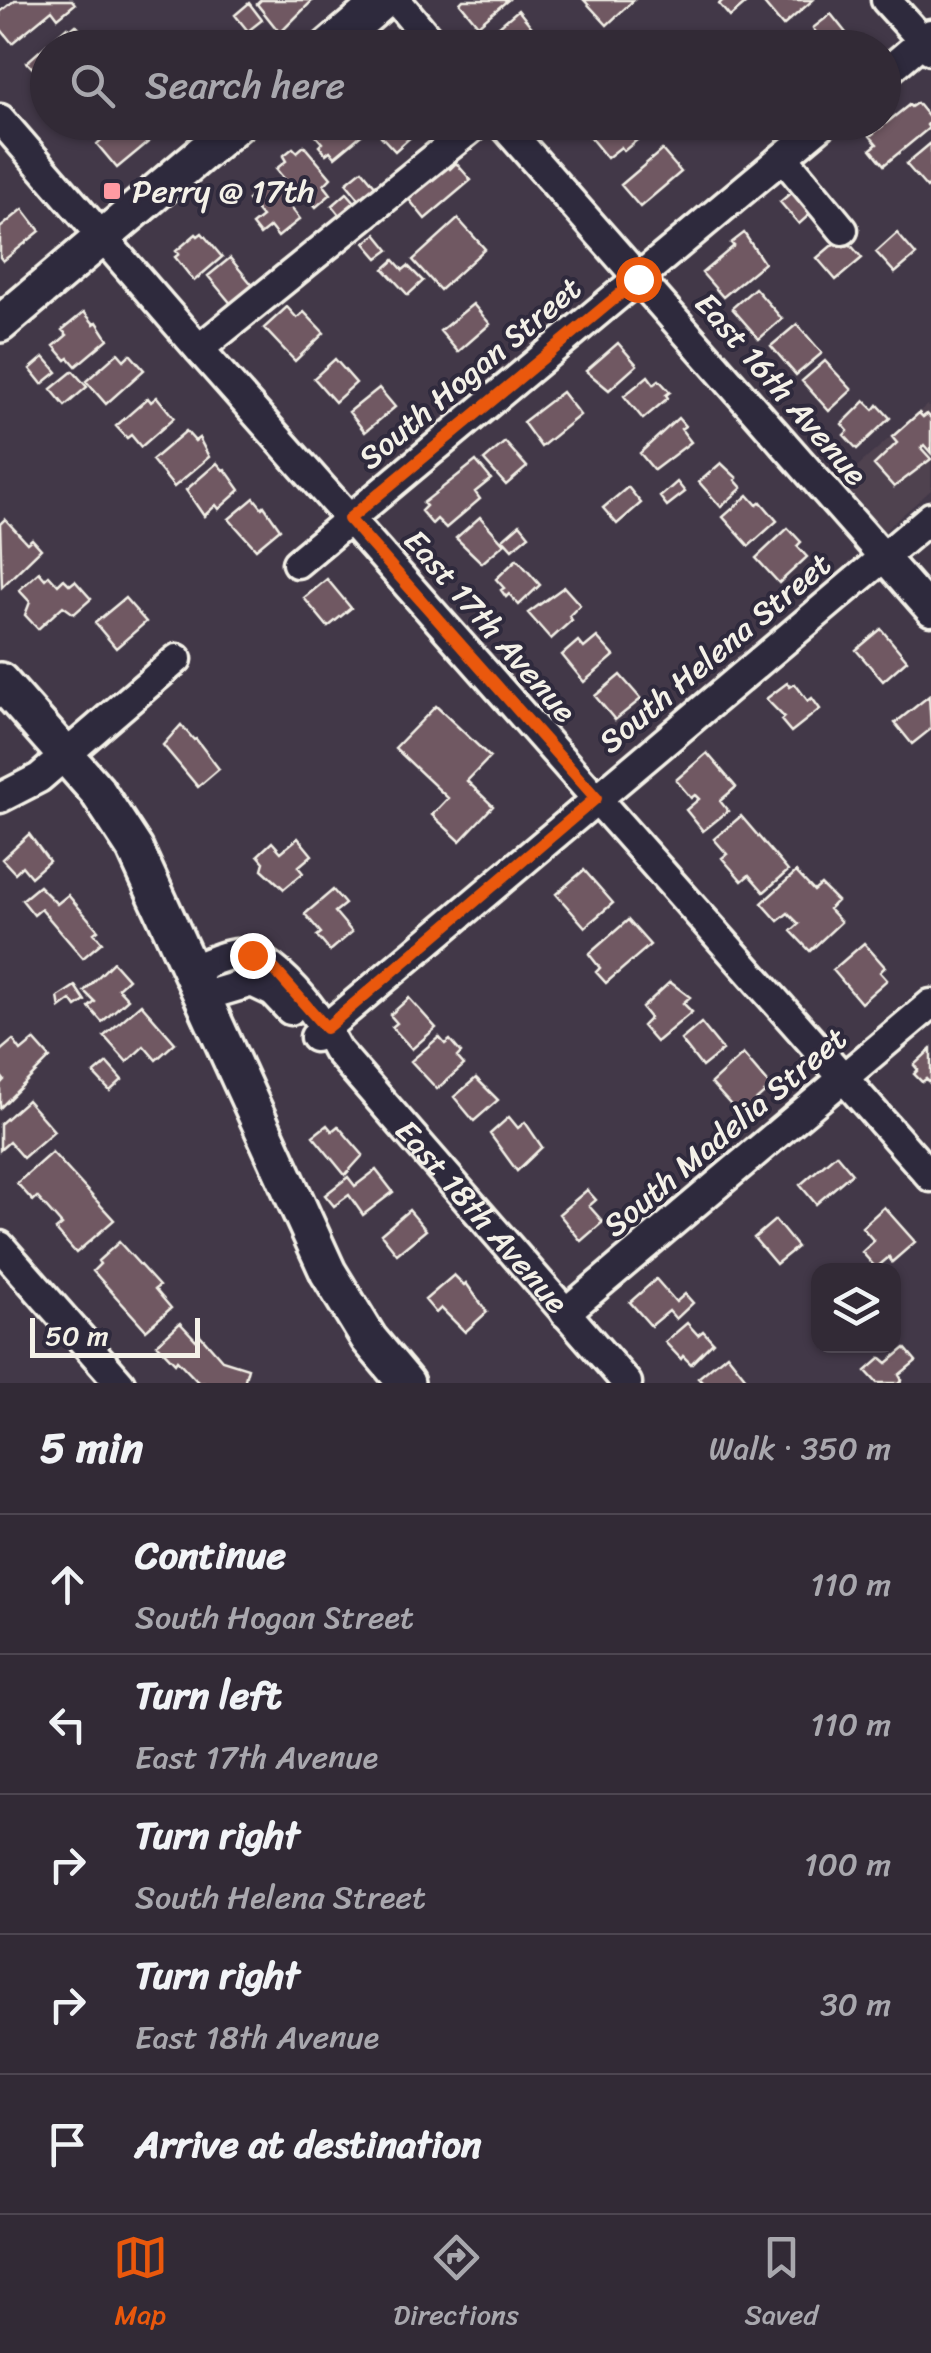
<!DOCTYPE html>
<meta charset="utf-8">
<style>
body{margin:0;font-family:Sriracha,sans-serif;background:#3a323e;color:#f1f3f6}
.controls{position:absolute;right:30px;bottom:30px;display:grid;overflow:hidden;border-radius:20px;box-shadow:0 2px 8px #0004}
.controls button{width:90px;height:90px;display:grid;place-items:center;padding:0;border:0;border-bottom:2px solid #4d4651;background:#322a36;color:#f1f3f6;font:50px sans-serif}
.scale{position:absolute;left:30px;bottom:25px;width:170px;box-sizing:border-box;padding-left:10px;border:5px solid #f4f1e8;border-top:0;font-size:28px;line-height:35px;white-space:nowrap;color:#f4f1e8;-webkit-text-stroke:8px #2f2a3d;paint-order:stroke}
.stop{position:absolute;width:30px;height:30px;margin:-22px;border:8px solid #ea580c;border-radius:50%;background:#fff}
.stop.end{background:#ea580c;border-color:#fff;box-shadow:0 2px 10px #0008}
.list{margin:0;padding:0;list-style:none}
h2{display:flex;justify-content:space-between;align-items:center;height:130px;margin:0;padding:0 40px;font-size:42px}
h2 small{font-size:32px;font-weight:400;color:#a8a7ad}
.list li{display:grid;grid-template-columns:65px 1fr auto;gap:30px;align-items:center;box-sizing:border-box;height:140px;padding:0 40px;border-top:2px solid #4d4651}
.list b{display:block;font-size:38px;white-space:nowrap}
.list p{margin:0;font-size:32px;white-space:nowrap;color:#a8a7ad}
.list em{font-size:32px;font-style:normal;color:#a8a7ad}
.icon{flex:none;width:55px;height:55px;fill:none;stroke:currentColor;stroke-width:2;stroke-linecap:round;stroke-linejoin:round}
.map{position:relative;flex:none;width:931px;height:1383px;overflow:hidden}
.search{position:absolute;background:#322a36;box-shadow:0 2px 8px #0004;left:30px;right:30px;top:30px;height:110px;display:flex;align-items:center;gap:25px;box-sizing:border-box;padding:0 35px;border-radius:55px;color:#a8a7ad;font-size:38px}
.sheet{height:830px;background:#322a36}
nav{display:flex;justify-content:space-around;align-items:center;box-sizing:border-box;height:140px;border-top:2px solid #4d4651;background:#322a36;font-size:28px;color:#a8a7ad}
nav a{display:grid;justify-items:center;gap:5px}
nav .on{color:#ea580c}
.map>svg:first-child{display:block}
.built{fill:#504250}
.building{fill:#705862;stroke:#f4f1e8;stroke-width:2.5}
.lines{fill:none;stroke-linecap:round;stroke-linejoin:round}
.minor-casing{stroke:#f4f1e8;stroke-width:35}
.major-casing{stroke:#f4f1e8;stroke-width:42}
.minor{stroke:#2f2a3d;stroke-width:28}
.major{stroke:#2f2a3d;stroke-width:35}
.route{stroke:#ea580c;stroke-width:12}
.poi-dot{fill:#ff9aa2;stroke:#2f2a3d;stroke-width:4}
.labels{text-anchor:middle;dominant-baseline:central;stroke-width:8;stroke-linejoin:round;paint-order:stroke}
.poi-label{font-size:32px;fill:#f4f1e8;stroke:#2f2a3d;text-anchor:start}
.street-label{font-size:32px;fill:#f4f1e8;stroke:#2f2a3d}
</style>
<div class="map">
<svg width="931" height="1383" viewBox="0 0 931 1383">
<rect width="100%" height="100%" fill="#423848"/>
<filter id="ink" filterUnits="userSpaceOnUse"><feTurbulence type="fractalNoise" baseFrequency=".01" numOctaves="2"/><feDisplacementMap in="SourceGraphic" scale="20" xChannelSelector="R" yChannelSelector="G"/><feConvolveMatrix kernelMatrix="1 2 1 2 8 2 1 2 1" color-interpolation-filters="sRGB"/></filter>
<g filter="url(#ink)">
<path class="built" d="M927,405L931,410V490L884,531L841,481Z"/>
<path class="building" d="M15,0H72L75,4L58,18L52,10L12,43L0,28V12Z
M261,0H313L280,33L257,4Z
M463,0H508L478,25L460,3Z
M584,0H634L607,25Z
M723,0H742L745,4L730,17L719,4Z
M761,0H813L783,26Z
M249,3L262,20L248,31L235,15Z
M518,10L535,31L515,48L498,27Z
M831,14L850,38L837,48H820L812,38L817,34L813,28Z
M76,25L91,42L100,34L109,45L48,48V85L27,62L67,27L70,30Z
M565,33L577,48H541L556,36L558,38Z
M917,103L931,120L927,125L929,128L884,165L871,149L877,144L870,136L909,105L911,107Z
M119,122H148L158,134L117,168L97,144Z
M323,122H358L366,131L335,157L330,151L326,154L319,146L322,143L316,136L327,127Z
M396,122H406L415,133L395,151L381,136Z
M606,122H635L644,134L624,151L621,147L607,158L589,136Z
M696,122H731L711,140Z
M931,143V184L927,188L906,164Z
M304,146L331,178L324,185L331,194L316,207L308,198L303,201L276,169L286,161L283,156L293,148L297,152Z
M662,150L681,172L640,207L621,185Z
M442,160L450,169L456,163L471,180L425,219L403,192Z
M362,170L376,187L360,200L346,183Z
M271,182L300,219L278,237L270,227L260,235L252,225L262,217L248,200Z
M799,186L818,207L799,224L780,202Z
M347,193L356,203L340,216L332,206Z
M23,209L40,231L3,261L0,257V228Z
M458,219L485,249L440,290L413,260Z
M202,233L222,257L194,281L175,257L179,254L176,251L196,234L198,236Z
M744,233L764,263L723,297L702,273L734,246L731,243Z
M897,233L916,255L895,273L876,252Z
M376,234L389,250L378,258L365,243Z
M843,236L862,258L836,280L817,258Z
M230,258L255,288L233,306L208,276Z
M394,260L403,270L408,266L423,281L408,295L384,269Z
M755,288L782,319L759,339L732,308Z
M473,304L490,324L458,352L440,331Z
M287,307L297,318L304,312L324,333L295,361L264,328Z
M84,312L94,324L97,322L108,339L76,366L69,358L66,360L54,346L67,335L62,330Z
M797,324L822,353L796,375L771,346Z
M618,343L637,365L609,390L586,371Z
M118,353L124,360L130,354L144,370L106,404L86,381Z
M44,357L57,372L42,384L30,369Z
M335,359L356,383L335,402L314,378Z
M825,361L852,390L829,411L802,381Z
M73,371L87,387L65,406L51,389Z
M648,376L654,384L659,380L670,392L666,395L668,398L643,419L624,396Z
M379,388L395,407L365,432L349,412Z
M562,392L580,415L541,447L523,422Z
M157,397L174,418L141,447L131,435L127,438L116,426L148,398L151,402Z
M865,401L874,410L878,405L890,418L857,449L844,435L848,431L842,424Z
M919,413L923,417L927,414L931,418V453L924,445L921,448L931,459L894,487L874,465L897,443L892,437Z
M678,418L685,426L681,429L691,442L654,470L640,453Z
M186,431L195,441L199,438L209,457L174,487L152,460Z
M505,442L527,467L506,485L484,460Z
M476,461L491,479L475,492L480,499L446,528L437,519L432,524L421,511L426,506L423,503Z
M217,463L223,470L225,469L240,490L219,509L216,505L204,516L186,490Z
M721,463L737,478L735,480L742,488L721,507L699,482Z
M677,482L685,492L667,506L660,497Z
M628,487L641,503L617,524L603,508Z
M748,495L757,505L761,502L777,521L749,546L723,517Z
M254,498L262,508L264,506L280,529L256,549L229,519Z
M480,517L504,544L482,563L456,538Z
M5,519L27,543L32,539L41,549L2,587L0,524Z
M520,524L529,535L512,549L503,539Z
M788,528L801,542L797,546L807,557L779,583L756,558Z
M517,559L540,585L519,605L509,594L506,597L501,590L504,588L496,579Z
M39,572L45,579L49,575L58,585L64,579L70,585L75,581L91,599L74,614L63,606L38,629L25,615L30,602L19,590Z
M327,579L351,608L328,627L304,598Z
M564,587L580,605L569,616L572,620L551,639L528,613Z
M125,598L146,622L116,648L95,623Z
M881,629L907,660L883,681L856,650Z
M597,637L614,656L584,682L562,655L578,641L584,648Z
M620,675L641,699L615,720L595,696Z
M787,683L790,687L795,684L808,701L812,698L820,709L791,732L781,720L784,717L766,699Z
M929,696L931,729L912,744L895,723Z
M436,706L490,757L467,781L493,806L460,841L432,815L448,798L395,748Z
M181,725L194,740L196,739L219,769L198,787L163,745Z
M707,753L736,787L720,801L728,811L703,831L686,810L699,799L695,795L691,798L676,780Z
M741,816L788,871L764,892L749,875L742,881L722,858L727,854L714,839Z
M29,834L49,861L31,877L22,866L15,873L2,859Z
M298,838L312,855L298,867L303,873L284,889L262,869L264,862L258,855L272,842L281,852Z
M584,870L613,903L585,927L556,894Z
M796,872L814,891L821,885L837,901L829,909L841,922L810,951L791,931L799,924L788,913L778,921L762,903Z
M39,886L57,904L68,895L98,930L94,933L102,942L83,958L41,909L34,915L22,900Z
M333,890L345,904L335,912L352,932L330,951L317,936L321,933L305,914Z
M628,920L650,945L606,983L596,972L600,968L589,954Z
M864,943L885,967L880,972L887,980L861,1003L833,970Z
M113,962L128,979L118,988L128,999L102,1022L89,1007L95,1002L84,991Z
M670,982L690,997L683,1003L692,1012L656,1042L642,1026L650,1018L642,1008Z
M75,986L85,1001L76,1007L71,1000L60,1008L58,997Z
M409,998L436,1028L412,1049L392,1027L397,1023L390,1015Z
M141,1004L175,1043L156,1060L144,1046L127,1062L104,1036Z
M701,1023L723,1050L702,1067L681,1040Z
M439,1037L445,1044L450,1040L461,1053L457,1057L464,1065L437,1089L411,1061Z
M13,1040L21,1051L34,1040L50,1058L0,1108V1084L4,1080L0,1075V1051Z
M931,1049V1084L926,1079L922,1082L914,1074L918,1070L914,1065Z
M743,1054L771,1087L740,1115L711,1083Z
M107,1063L122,1080L110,1091L94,1074Z
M476,1078L498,1100L474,1121L454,1097Z
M27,1100L54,1131L23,1158L9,1142L0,1150V1124Z
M509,1117L518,1128L525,1122L542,1147L517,1171L490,1134Z
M327,1125L332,1131L338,1126L363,1155L345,1175L313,1136Z
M52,1152L114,1220L76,1253L56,1230L62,1225L37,1197L33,1201L17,1183Z
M836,1154L852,1173L816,1204L800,1185Z
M376,1170L393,1192L363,1215L349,1195L334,1206L325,1195L348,1177L355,1186Z
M587,1190L596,1200L589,1206L603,1222L581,1241L559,1214Z
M884,1207L915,1242L892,1262L889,1257L876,1268L862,1252L874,1241L862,1227Z
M409,1210L426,1230L397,1254L381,1234Z
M775,1220L797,1247L776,1264L754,1238Z
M119,1242L159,1286L155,1289L171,1308L146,1330L93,1271L100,1264L98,1261Z
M454,1275L464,1285L466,1283L487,1312L465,1332L441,1308L436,1313L425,1300Z
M656,1279L676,1302L685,1294L693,1303L676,1319L669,1311L651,1326L630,1302Z
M180,1323L196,1340L200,1335L222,1360L248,1368L244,1383H199L177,1360L175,1363L157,1344Z
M687,1323L698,1335L703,1331L713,1342L691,1364L683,1356L681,1359L665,1342Z
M905,1348L916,1361L899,1375L902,1380L899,1383H877L866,1371L881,1358L887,1363Z
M727,1354L750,1383H703L698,1378Z"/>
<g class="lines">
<g class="minor-casing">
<g id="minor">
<path d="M396,0L436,48"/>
<path d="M886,0L931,50"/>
<path d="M884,74L931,34"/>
<path d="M0,119L199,349L931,1177"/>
<path d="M501,122L931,611"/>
<path d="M783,157L843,230"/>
<path d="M199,349L479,122"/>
<path d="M297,563L825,122"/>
<path d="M0,798L39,778L177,659"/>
<path id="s1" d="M192,969C206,964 222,955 237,954C274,952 322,1020 337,1050L627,1383"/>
<path d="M205,996L252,982L273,992L290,1010"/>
<path d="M315,1037L931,517"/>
<path d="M0,1246L120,1383"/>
<path d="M565,1313L931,1004"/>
</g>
</g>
<g class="major-casing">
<path id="major" d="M328,48L384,0
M0,324L239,122
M0,681L97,791L135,849L328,1272L369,1339L406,1383"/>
</g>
<use href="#minor" class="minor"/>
<use href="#major" class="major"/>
</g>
</g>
<g class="lines" filter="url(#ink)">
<path class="route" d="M252,955L274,969L326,1028L596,798L349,519L638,279"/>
</g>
<rect class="poi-dot" x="102" y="181" width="20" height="20" rx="5"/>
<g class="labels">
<g class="poi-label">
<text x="132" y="191">Perry @ 17th</text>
</g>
<g class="street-label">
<text transform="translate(470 373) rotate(-40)">South Hogan Street</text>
<text transform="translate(781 389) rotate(49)">East 16th Avenue</text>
<text transform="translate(490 626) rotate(49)">East 17th Avenue</text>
<text transform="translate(715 653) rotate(-40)">South Helena Street</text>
<text transform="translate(725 1132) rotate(-40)">South Madelia Street</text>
<text stroke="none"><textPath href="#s1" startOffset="412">East 18th Avenue</textPath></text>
</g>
</g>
</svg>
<div class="controls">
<button><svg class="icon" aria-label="layers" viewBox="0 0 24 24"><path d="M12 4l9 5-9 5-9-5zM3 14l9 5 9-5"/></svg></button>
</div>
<div class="scale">50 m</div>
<div class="stop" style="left:638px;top:279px"></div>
<div class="stop end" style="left:252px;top:955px"></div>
<div class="search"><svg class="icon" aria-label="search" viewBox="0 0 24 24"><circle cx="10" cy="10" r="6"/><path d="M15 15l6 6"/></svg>Search here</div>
</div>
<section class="sheet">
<h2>5 min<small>Walk · 350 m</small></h2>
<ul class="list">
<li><svg class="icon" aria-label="ahead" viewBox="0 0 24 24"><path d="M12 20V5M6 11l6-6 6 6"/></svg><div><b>Continue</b><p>South Hogan Street</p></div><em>110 m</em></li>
<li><svg class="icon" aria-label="left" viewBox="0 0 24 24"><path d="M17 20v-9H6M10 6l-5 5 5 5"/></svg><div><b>Turn left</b><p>East 17th Avenue</p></div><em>110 m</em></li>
<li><svg class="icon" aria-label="right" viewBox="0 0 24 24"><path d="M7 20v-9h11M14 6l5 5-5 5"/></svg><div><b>Turn right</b><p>South Helena Street</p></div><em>100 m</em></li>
<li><svg class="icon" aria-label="right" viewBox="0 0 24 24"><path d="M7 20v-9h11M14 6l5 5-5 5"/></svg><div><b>Turn right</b><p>East 18th Avenue</p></div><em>30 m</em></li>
<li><svg class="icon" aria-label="arrive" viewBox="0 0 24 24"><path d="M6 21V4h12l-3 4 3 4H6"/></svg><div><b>Arrive at destination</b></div></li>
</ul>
</section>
<nav>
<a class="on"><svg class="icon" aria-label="map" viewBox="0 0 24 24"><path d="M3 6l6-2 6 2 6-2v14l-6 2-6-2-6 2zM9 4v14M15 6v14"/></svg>Map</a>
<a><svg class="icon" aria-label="directions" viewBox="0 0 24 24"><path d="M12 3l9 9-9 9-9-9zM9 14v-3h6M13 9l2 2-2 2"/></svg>Directions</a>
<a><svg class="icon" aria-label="saved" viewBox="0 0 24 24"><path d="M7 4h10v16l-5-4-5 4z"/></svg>Saved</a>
</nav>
